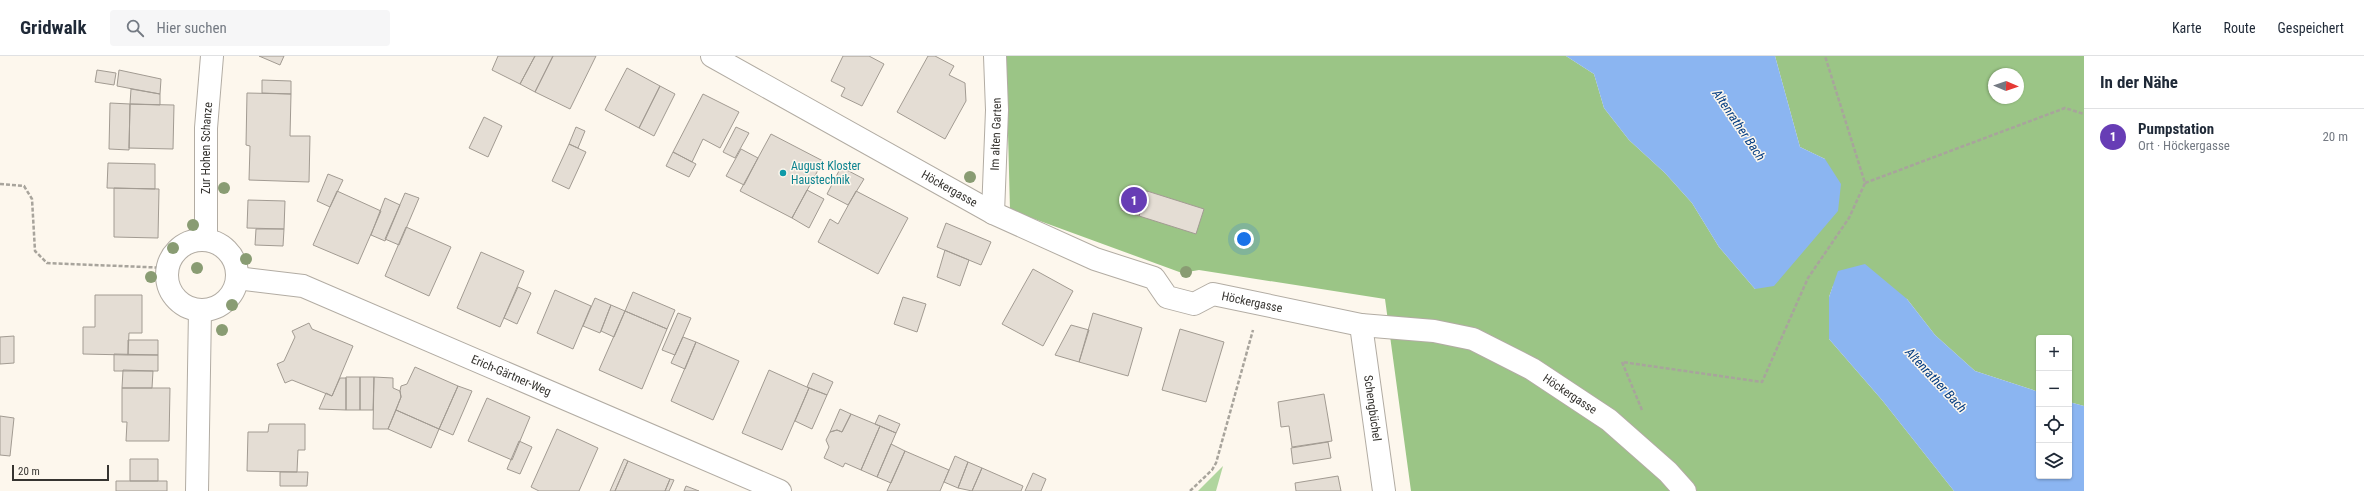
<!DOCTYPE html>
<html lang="de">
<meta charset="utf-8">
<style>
body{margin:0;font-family:"Roboto Condensed",sans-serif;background:#f6f6f7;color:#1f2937}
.controls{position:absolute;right:12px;bottom:12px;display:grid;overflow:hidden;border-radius:4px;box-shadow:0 1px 3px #0004}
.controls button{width:36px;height:36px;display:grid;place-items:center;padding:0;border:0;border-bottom:1px solid #e0e1e3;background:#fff;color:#1f2937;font:20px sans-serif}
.compass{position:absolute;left:1988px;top:12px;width:36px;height:36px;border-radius:50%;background:#fff;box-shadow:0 1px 3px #0004;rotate:92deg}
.scale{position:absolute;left:12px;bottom:10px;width:97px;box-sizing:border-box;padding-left:4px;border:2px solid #363430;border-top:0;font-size:11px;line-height:14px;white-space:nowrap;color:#363430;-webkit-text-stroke:3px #fdf7ed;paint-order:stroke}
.you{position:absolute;left:1244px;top:183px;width:14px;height:14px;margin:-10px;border:3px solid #fff;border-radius:50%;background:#1a73e8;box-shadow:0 0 0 6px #1a73e833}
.badge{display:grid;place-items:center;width:26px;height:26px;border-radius:50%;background:#673db5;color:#fff;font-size:13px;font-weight:700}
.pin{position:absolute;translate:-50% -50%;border:2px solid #fff;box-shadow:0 1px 4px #0006}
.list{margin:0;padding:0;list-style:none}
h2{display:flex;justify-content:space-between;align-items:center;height:52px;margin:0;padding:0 16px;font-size:17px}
h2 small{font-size:13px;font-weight:400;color:#747a83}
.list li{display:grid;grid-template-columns:26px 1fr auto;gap:12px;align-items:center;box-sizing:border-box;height:56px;padding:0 16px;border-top:1px solid #e0e1e3}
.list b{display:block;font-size:15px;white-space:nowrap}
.list p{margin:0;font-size:13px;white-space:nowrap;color:#747a83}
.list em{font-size:13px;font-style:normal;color:#747a83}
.icon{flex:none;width:22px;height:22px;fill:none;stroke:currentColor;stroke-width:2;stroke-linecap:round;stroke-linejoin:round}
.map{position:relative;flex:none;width:2084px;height:435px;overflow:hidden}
header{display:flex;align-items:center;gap:24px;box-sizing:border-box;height:56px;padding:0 20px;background:#fff;border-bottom:1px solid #e0e1e3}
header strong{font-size:19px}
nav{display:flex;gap:22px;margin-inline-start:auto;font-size:14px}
.search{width:280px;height:36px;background:#f6f6f7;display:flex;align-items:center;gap:10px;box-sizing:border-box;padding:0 14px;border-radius:4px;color:#747a83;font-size:15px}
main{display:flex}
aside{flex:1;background:#fff}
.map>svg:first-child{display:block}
.green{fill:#b0d59e}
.forest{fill:#9bc586;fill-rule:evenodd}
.water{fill:#8bb5f1}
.building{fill:#e4ddd4;stroke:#a29b92}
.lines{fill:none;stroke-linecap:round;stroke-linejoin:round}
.minor-casing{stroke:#b2aca3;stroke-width:24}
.path{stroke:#a8a49c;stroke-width:2.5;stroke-dasharray:4 2;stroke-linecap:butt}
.minor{stroke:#fff;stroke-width:22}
.tree{fill:#899c73}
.culture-dot{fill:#0f9aa8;stroke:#fdf7ed;stroke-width:1.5}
.labels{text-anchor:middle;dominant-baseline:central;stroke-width:3;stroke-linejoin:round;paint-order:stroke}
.street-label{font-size:12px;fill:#363430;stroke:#fdf7ed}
.culture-label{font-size:12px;fill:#0d838f;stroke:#fdf7ed;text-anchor:start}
.water-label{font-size:13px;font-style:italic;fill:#063e83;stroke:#fdf7ed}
</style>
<header>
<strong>Gridwalk</strong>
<div class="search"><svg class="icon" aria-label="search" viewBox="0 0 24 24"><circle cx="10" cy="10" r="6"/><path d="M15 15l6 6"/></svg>Hier suchen</div>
<nav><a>Karte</a><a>Route</a><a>Gespeichert</a></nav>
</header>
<main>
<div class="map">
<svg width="2084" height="435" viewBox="0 0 2084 435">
<rect width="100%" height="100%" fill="#fdf7ed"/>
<path class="green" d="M1223,410L1216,435H1198Z"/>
<path class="forest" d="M1006,0H1566L1594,18L1604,52L1629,84L1665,117L1692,147L1719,191L1755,233L1825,103L1800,91L1775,0H2084V350L2069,346V282H2039V336L1975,315L1935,279L1907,243L1833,230L1829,241V283L1882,344L1954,435H1411L1385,243L1199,214L1182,217L1010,154ZM1994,18H2018V42H1994Z"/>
<path class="water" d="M1566,0H1775L1800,91L1825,103L1841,128L1838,155L1774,230L1755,233L1719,191L1692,147L1665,117L1629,84L1604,52L1594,18Z
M1865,208L1907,243L1935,279L1975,315L2039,336V420H2069V346L2084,350V435H1954L1882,344L1829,283V241L1838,215Z"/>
<path class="building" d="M259,0H284L280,9Z
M498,0H535L520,28L492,14Z
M535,0H553L535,36L520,28Z
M553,0H596L570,53L535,36Z
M843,0H869L884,8L862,50L841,40L845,32L831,25Z
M928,0H935L954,10L949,19L965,27L966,45L945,83L897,56Z
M627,12L660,30L639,72L605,54Z
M97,14L116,17L114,29L95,26Z
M119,14L161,23L160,38L117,30Z
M262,24L291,25V38L262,37Z
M660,30L675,38L654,80L639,72Z
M131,33L160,38V49L130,48Z
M247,37L291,38L290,80H310L309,126L249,124L250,90L246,89Z
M703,38L739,56L720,92L703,83L692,106L673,96Z
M110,47L130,48L129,94L109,93Z
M130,48L174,49L173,93L129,92Z
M484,61L502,70L488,101L469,92Z
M576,71L585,75L578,92L569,88Z
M736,71L749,77L735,102L723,96Z
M771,78L823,105L792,162L740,135Z
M569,88L586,96L569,133L552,125Z
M741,93L758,102L744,129L726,120Z
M673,96L696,108L689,121L666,110Z
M108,107L155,108V133L107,132Z
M841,111L864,123L848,149L827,138Z
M328,118L343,124L330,151L317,145Z
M1129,129L1147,135L1139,160L1121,154Z
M114,132L159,133L158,182L114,181Z
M807,134L824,143L809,172L792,162Z
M337,135L381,155L358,208L313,189Z
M856,135L908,162L878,218L818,186L830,163L838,168Z
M1147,135L1204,153L1196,178L1139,160Z
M405,137L419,142L399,189L385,183Z
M385,142L400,149L385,185L371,179Z
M248,144L285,145L284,173L247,172Z
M946,167L991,186L981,209L937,191Z
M406,171L451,191L429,240L385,220Z
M256,173H284L283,190L255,189Z
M945,194L969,204L960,230L937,221Z
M481,196L524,215L500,271L457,252Z
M1033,213L1073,235L1043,290L1002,268Z
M518,231L531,237L517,268L504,262Z
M555,234L591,250L573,293L537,277Z
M633,236L675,254L667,273L625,255Z
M95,239H142V277H129L128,299L83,298V271H95Z
M903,241L926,248L917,276L894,268Z
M595,242L611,249L600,277L583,270Z
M611,249L625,255L614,281L601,275Z
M625,255L667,273L642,333L599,314Z
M678,257L691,262L675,299L662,294Z
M1093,257L1142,272L1128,320L1079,306Z
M309,267L312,273L353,290L332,340L292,324L285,327L277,308L284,305L295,281L292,275Z
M1071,269L1089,274L1079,306L1055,299Z
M1180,273L1224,286L1206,346L1162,334Z
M14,280V307L0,308V281Z
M683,281L696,286L685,313L671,307Z
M128,284H158V299H128Z
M696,286L739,305L713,364L671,345Z
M114,298L158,299V315H114Z
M415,311L458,330L439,373L396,354L401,341L400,335L401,330L407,328Z
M123,314L153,315L152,332H122Z
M769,314L809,332L782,394L742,377Z
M813,317L833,326L827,339L807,331Z
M346,321H360V354H346Z
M360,321H374L373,354H360Z
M374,321L393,322V332L400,335L401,341L388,373H373Z
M340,322H346V354L319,353L326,337L332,340Z
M458,330L472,335L453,379L439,373Z
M122,332H170L169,385H126L127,366H122Z
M809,332L827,339L812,373L795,365Z
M1324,338L1332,385L1292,391L1289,370L1281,371L1278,346Z
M487,342L530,361L512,404L468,385Z
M840,353L851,358L842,376L837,374L830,376Z
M396,354L439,373L431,392L388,373Z
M851,358L880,370L861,414L845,407L843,411L824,402L829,391L826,384L830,376L837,374L842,376Z
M879,359L900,368L896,377L875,368Z
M0,360L14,362L10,400L0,399Z
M269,368H305V394H298L297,416L247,415L248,376H268Z
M880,370L896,377L877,421L861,414Z
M557,373L598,392L579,435H539L531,431Z
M519,385L532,391L520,418L507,413Z
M1328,386L1331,402L1293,408L1291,392Z
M891,388L905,395L891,427L877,421Z
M905,395L949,414L940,435H887Z
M955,400L968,406L958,432L944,426Z
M130,403H158V425H130Z
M624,403L628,405L615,435H610Z
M628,405L670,423L665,435H615Z
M968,406L982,412L972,435L958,432Z
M982,412L1023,430L1021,435H972Z
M280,416H308L307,430H280Z
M1033,417L1046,423L1041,435H1025Z
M1338,420L1341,435H1296L1295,427Z
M670,423L674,424L669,435H665Z
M116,425H167V435H116Z
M686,430L699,435H684Z"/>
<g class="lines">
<g class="minor-casing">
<g id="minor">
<path id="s1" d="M712,0L993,157L1095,203L1154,222L1167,241L1194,248L1213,238L1361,269L1434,275L1473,283L1532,313L1609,364L1668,416L1685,435"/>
<path id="s2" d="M993,157L997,54L995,0"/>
<path id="s3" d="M206,184V72L212,0"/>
<circle cx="202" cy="219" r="35"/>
<path id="s4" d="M237,222L303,230L780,435"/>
<path id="s5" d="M1361,269L1384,435"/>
<path d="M197,435L200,254"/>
</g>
</g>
<path class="path" d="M1865,127L2065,52L2084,58
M0,128L24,130L32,143L35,195L47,207L168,212
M1642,354L1622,306L1762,326L1808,222L1849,162L1865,127L1825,0
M1190,435L1212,414L1216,407L1253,274"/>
<use href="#minor" class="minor"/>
</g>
<g class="tree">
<circle cx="970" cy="121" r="6"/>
<circle cx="224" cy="132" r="6"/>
<circle cx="193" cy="169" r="6"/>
<circle cx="173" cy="192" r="6"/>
<circle cx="246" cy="203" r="6"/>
<circle cx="197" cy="212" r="6"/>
<circle cx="1186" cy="216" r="6"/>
<circle cx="151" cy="221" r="6"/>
<circle cx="232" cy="249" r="6"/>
<circle cx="222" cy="274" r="6"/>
</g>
<circle class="culture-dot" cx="783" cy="117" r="4"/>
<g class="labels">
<g class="street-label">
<text stroke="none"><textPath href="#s2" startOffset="79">Im alten Garten</textPath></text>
<text stroke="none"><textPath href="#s3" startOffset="92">Zur Hohen Schanze</textPath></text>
<text stroke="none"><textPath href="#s1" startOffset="272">Höckergasse</textPath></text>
<text stroke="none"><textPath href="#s1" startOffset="608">Höckergasse</textPath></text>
<text stroke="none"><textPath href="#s4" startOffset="293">Erich-Gärtner-Weg</textPath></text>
<text stroke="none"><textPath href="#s1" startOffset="944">Höckergasse</textPath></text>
<text stroke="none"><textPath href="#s5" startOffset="84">Schengbüchel</textPath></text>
</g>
<g class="culture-label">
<text x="791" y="110">August Kloster<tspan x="791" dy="14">Haustechnik</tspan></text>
</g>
<g class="water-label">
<text transform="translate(1739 69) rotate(56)">Altenrather Bach</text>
<text transform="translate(1936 324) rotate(47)">Altenrather Bach</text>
</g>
</g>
</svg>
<div class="controls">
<button>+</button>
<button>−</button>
<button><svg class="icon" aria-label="locate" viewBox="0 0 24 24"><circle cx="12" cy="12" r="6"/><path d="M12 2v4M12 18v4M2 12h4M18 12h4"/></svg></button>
<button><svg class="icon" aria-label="layers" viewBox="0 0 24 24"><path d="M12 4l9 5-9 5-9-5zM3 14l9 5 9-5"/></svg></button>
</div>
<svg class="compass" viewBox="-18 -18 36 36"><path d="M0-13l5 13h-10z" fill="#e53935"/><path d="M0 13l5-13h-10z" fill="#747a83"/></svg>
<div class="scale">20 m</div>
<div class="you"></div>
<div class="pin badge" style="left:1134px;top:144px">1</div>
</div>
<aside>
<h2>In der Nähe<small></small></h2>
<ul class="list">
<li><span class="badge">1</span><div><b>Pumpstation</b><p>Ort · Höckergasse</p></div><em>20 m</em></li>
</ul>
</aside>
</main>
